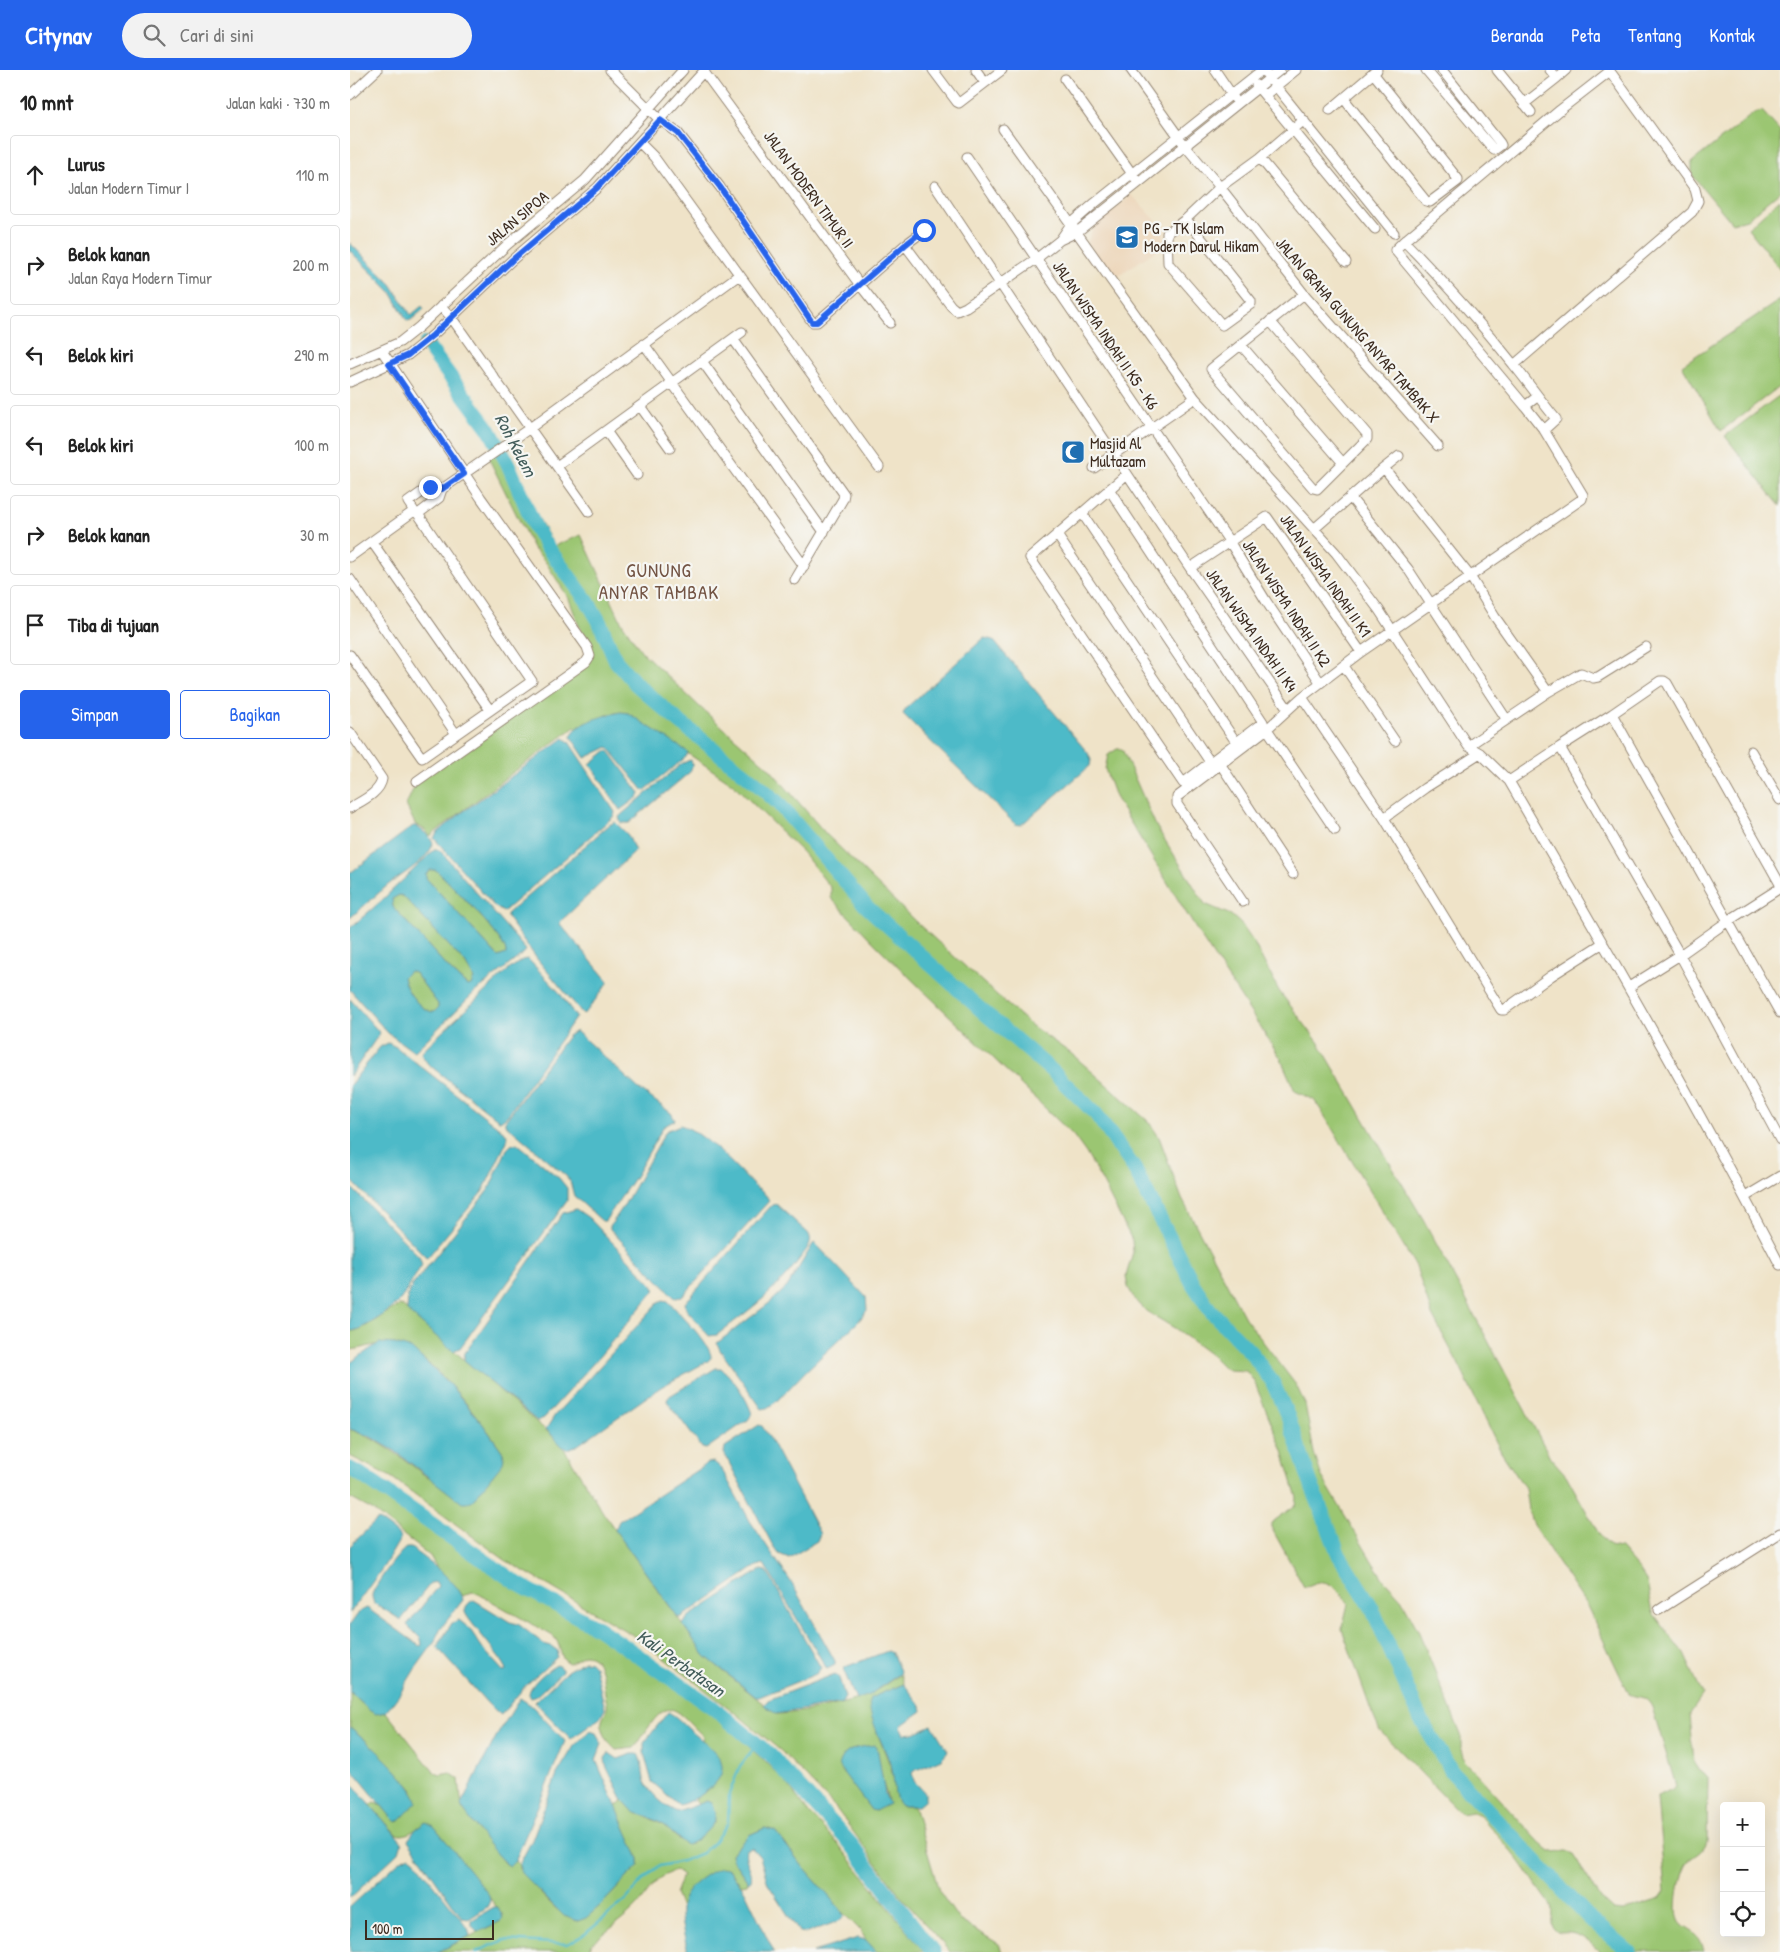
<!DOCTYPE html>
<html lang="id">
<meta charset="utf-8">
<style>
body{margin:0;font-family:"Patrick Hand",sans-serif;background:#f2f2f2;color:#222}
.controls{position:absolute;right:15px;bottom:15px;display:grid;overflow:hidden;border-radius:5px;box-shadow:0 5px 20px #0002}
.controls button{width:45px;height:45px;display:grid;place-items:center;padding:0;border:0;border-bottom:1px solid #e0e0e0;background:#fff;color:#222;font:25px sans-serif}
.scale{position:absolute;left:15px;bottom:12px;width:129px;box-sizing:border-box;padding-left:5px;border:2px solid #3b2a1e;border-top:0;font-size:14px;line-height:18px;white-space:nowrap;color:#3b2a1e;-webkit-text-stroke:4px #f6f6f2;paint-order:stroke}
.stop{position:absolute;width:15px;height:15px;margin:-11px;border:4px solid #2563eb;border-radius:50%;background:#fff}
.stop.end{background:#2563eb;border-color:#fff;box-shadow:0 1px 5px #0008}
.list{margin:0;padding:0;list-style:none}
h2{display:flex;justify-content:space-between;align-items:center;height:65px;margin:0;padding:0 20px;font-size:21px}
h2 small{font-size:16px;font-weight:400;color:#767676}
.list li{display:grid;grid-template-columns:32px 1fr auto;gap:15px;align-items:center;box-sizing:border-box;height:80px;margin:0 10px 10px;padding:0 10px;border:1px solid #e0e0e0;border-radius:5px}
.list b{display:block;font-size:19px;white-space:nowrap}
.list p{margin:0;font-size:16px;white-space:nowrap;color:#767676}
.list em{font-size:16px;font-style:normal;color:#767676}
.actions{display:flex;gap:10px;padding:15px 20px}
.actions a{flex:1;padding:11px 0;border:1px solid #2563eb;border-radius:5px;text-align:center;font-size:18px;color:#2563eb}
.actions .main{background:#2563eb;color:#fff}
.icon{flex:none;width:28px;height:28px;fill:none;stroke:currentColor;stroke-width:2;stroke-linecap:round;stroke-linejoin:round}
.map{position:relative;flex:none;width:1430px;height:1882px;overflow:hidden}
header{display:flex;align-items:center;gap:30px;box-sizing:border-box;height:70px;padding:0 25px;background:#2563eb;color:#fff}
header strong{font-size:24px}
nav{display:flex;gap:28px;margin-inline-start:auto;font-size:18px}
.search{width:350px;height:45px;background:#f2f2f2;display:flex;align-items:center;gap:12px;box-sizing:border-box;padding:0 18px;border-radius:28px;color:#767676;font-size:19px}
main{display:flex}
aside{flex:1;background:#fff}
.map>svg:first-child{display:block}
.built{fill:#edd7bb}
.green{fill:#9bc672;stroke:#6b7848;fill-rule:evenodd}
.water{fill:#4ebac8;stroke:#447273;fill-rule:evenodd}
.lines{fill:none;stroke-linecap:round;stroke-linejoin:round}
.stream{stroke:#4ebac8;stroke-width:2.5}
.river{stroke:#4ebac8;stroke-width:15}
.street-casing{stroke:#958673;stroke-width:11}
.street{stroke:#fff;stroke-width:9}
.route{stroke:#2563eb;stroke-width:6}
.labels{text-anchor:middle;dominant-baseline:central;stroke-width:4.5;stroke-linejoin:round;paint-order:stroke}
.street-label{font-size:16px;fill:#3b2a1e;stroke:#f6f6f2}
.poi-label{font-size:16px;fill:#3b2a1e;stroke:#f6f6f2;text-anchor:start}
.water-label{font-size:18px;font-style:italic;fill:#425c5a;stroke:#f6f6f2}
.quarter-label{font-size:19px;letter-spacing:1px;fill:#735444;stroke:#f6f6f2}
</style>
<header>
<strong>Citynav</strong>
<div class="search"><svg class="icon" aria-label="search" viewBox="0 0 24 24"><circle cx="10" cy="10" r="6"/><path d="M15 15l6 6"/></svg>Cari di sini</div>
<nav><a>Beranda</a><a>Peta</a><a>Tentang</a><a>Kontak</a></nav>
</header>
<main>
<aside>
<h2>10 mnt<small>Jalan kaki · 730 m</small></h2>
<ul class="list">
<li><svg class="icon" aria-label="ahead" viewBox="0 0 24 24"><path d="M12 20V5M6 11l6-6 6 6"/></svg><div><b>Lurus</b><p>Jalan Modern Timur I</p></div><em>110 m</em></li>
<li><svg class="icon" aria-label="right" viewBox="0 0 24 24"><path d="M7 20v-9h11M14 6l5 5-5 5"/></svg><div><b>Belok kanan</b><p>Jalan Raya Modern Timur</p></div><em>200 m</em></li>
<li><svg class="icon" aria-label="left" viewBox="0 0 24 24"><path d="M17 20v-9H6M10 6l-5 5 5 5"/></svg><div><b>Belok kiri</b></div><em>290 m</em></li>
<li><svg class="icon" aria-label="left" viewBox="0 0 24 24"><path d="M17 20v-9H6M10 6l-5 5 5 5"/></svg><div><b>Belok kiri</b></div><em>100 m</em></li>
<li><svg class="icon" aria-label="right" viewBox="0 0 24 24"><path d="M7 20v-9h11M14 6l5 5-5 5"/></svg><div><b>Belok kanan</b></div><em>30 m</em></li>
<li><svg class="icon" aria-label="arrive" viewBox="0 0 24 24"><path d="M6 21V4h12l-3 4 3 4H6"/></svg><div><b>Tiba di tujuan</b></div></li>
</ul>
<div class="actions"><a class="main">Simpan</a><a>Bagikan</a></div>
</aside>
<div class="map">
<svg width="1430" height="1882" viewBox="0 0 1430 1882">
<rect width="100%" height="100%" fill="#f6f6f2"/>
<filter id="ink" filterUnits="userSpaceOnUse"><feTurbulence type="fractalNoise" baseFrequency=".02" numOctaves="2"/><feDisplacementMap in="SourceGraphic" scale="10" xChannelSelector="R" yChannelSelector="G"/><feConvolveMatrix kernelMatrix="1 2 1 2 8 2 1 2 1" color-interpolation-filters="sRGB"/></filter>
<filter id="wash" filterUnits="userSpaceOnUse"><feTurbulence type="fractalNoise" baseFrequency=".0096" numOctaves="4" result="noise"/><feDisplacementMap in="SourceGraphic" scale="20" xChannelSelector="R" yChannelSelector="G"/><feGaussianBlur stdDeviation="1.12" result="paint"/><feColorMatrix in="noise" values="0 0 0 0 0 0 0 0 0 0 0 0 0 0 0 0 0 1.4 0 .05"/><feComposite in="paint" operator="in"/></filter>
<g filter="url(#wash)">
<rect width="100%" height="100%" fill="#efe3c8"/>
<path class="built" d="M782,125L814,159V175L763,209L737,174L743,157Z"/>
<path class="green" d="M1412,41L1430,61V121L1397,149L1382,153L1342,105V92L1404,43Z
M1430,129V199L1398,158Z
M1430,230V316L1371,361L1332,295Z
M1430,325V436L1375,366Z
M156,375L182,436L204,476L231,465L272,553L292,582L352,639L419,698L476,764L567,853L678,953L723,985L799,1052L809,1067L832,1129L895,1248L946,1315L955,1334L964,1383L971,1405L1022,1491L1034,1510L1050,1527L1068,1560L1111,1665V1680L1114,1690L1195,1778L1200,1782L1217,1781L1223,1785L1252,1830L1263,1840L1273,1841L1310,1829L1315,1822L1307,1727C1313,1721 1321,1722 1326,1716L1302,1637C1295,1624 1290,1629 1279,1624L1237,1536L1183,1455L1178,1440L1175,1418L1151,1382L1108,1293L1082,1245L1066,1197L971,1040L964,1030L945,1021L930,987L851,867L765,727L755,699L758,685L767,679H772L806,756L855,834L881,845L891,854L904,873L929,921L969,973L1073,1149L1200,1387L1216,1405L1249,1464L1259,1476L1270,1478L1290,1501L1297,1512L1303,1543L1334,1584L1353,1625L1340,1644L1344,1693L1348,1700L1358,1708L1357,1771C1352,1785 1343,1784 1337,1793C1330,1804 1324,1838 1329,1850C1332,1858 1341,1859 1346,1865C1351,1869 1353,1876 1354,1882H1250C1241,1874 1232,1864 1219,1863C1213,1862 1209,1865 1204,1859C1200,1852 1203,1843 1201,1835L1168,1789L1130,1745L1123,1742L1111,1744L1030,1661L1022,1643L992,1559L998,1534C993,1525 982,1511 970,1512C964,1512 960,1516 954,1517L921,1457V1453L946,1435L947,1428L933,1381L904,1311L896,1301L879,1300L873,1297L861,1285L826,1259L796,1241L784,1228L778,1217L776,1206L783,1182L782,1170L753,1113L736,1083L723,1065L527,876L481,828V818L453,783L383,714L278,643C265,639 237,652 227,659L225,657L162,703L80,766L75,760L65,754L56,735L67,711L236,592L237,577L219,529L195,491L183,478L138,387Z
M80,800H86C98,812 159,871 156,884L148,887L76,808V804Z
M49,825L53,826L115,893L124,908L121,915L118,916L101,901L43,837L42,829Z
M59,901L65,903L88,934V938L84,942C71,942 55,920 53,907Z
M51,1235L206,1369L213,1377L254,1444L355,1586L426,1644C447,1644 499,1634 518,1625C528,1620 538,1612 548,1606L551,1605L554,1614L520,1628L526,1660L540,1695L551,1736H564L589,1821L609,1850L649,1874L652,1882H600L553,1829L485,1737L431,1681L388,1645L286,1567L155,1490L41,1407L0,1386V1359C32,1372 51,1386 78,1408L152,1381C133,1353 78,1279 45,1274C29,1271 15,1279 0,1280V1261C14,1262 35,1241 51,1235ZM505,1678L528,1682L531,1707L538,1729L526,1741L521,1740L490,1697C491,1686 496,1683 505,1678Z
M0,1404L27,1418L120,1489L272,1580L351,1634L375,1654L433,1709L459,1743L488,1774L574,1882H526L516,1870L510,1860L493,1843L454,1798L425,1761L415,1758L399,1765L381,1784L382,1789L398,1812L397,1814L391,1815L379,1799C363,1794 334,1823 331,1838L325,1824L332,1805L326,1801C305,1807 302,1818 289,1834C279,1845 268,1853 256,1862C250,1867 239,1874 239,1882H88L151,1851L153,1845L124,1808L76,1752C67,1758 57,1768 46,1764L20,1735L25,1732L30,1734L47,1752L63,1720L20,1674L0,1657V1622L20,1641L33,1643L36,1642L84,1702L90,1705L100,1703L109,1709L112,1738L154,1793L162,1794L165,1791L169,1795V1799C183,1813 208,1848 228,1851L252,1834L289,1795V1789L265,1737L273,1730C286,1745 296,1745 313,1755C320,1759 324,1767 330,1770C333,1772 338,1773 341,1774L365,1752L357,1731L349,1735L345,1731L346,1728L351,1725L369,1688L352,1670L353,1666L350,1663C343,1657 335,1646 326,1641C309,1631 294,1668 284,1678L266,1680C259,1674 254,1665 252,1656C250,1649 256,1645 257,1638C258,1633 255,1628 255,1623C253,1610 252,1585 234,1585L222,1592L218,1593C208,1586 212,1574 203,1566L127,1523L122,1522L113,1526L101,1512L88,1500L80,1486L22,1440L0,1428Z"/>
<path class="water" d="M0,173L41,214L61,245L72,236L74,239L61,250L57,251L41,222L0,181Z
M634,568L643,570L738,683L741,690L740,696L671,755L665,754L553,644L556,638Z
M270,642L278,643L338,682L336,687L294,721L258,677L235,688L221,667C226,651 256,646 270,642Z
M214,668L219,672L265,742L264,746L153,842L144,836L84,768L87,763L110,744Z
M256,681H259L290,723L288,727L270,740L240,694Z
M340,690L343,695L340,702L279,753H271L269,747L271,745L331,694Z
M265,752L278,765L285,781L211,851L210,854L258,911V913L237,941L233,944L187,889L157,847V844L259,755Z
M63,756H66L78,765L83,773C80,789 51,805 38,815C25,826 13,837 0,848V803Z
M84,780H89L95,786L176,880L174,883L125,922L64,982L38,963L0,920V858L30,832ZM80,800H86C98,812 159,871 156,884L148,887L76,808V804ZM49,825L53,826L115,893L124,908L121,915L117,916L101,901L43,837L42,829ZM59,901L65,903L88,934V938L84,942C71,942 55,920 53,907Z
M178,889L209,922L226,947L157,1046L150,1051L78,994L71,984L74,979L157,901L172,890Z
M0,929L30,963L0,1006Z
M226,961L289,1019L321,1043L325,1050L313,1057L286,1105L255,1151H252L224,1126L220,1111L216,1106L155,1054V1051L218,966Z
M38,973L46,977L157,1064V1071L133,1121L77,1188L0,1109V1015L30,977Z
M330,1055C353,1061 387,1098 403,1115C409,1121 416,1122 419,1131L332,1227L325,1228L260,1159V1156L273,1137L316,1061Z
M167,1073L209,1108L217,1118V1131L110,1278L103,1281L57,1241L58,1225L62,1216L139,1119L157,1079L161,1075Z
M0,1116L69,1186L72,1195C64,1206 58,1221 49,1231C41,1240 11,1262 0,1261Z
M426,1134L458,1163C464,1172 457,1179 451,1187C426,1222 400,1239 367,1265L359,1266L336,1239L335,1233L421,1136Z
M226,1139L239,1148L302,1214L305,1220L248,1288L194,1348L187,1351L114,1290L115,1283L213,1143Z
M465,1173L516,1227L517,1240L508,1252L457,1300L426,1332L417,1338L412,1339L370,1280L367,1273L422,1231L437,1217L463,1174Z
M313,1230L318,1231C327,1241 363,1276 361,1288L358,1291L311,1317L228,1375L218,1379L213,1377L196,1359L205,1345L309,1232Z
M29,1273L45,1274L62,1279L100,1315L132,1353L152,1381L154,1386L153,1393L123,1430L117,1433H112L45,1381L19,1366L0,1359V1293Z
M366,1298H371C384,1309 397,1328 402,1344L398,1350L356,1379L352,1378L317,1331L318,1327Z
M409,1355L412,1356L419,1367L470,1464L467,1471L439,1488L429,1484L423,1476L374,1383L375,1377Z
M364,1392L371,1398L400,1451L441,1512L485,1591V1595L477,1599L414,1494L407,1496L330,1548L327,1546L265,1460L269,1451L358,1393Z
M27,1450L30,1451L48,1464L50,1469L34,1496L0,1543V1476Z
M56,1478H61C74,1489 111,1513 113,1530L91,1558L84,1573L65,1599L49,1625L36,1642L26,1644L20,1641L0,1622V1555L10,1541L17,1538L70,1576L72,1575L71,1569L57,1555L88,1516L86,1512L81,1513L51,1550L24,1533C23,1530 22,1529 22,1525C24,1516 49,1482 56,1478Z
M411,1500L416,1501L420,1507L471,1598L466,1604L409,1627H406L355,1586L333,1555L338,1547Z
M124,1530L160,1552L168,1554L194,1574L201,1576L208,1581L207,1587L176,1615L151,1645L139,1635L87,1577L102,1553L109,1550L119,1558L134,1580L153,1601L157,1600C153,1588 116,1549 115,1542C115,1536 119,1532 124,1530Z
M538,1581L542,1583L551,1603L519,1625L506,1630L494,1601L495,1597Z
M234,1591L240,1592L245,1597L255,1639L250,1648L221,1669L185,1632L217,1601Z
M207,1595L212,1599V1602L185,1627L181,1628L179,1624C180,1614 198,1599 207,1595Z
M485,1604L489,1608L495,1627L492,1633L426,1644L414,1635L418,1630Z
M554,1614L571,1636L572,1641L552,1655L551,1658L554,1664L564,1663L582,1655L598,1681L591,1689L564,1701L562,1703L564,1711L575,1723V1730L568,1736H551C542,1728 545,1707 541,1695C536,1681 515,1641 520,1628Z
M170,1628L182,1636L215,1671L165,1791L160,1796C150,1793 121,1750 112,1738L111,1734L146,1667Z
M318,1642C328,1647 334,1655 342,1662C352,1670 367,1681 371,1692C379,1712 344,1731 329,1735L302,1712L294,1683V1673Z
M0,1657C14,1668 67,1716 67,1732L50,1750L46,1752L41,1747L0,1697Z
M240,1661L246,1663L252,1674L246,1690L289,1789V1795L252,1834L236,1848L228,1851L214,1846L171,1803L169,1795L182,1770L207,1704L224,1676Z
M525,1675L528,1682L535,1724L539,1734L525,1741L521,1740L489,1697C492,1678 509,1677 525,1675Z
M259,1683L268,1689L282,1684H288C293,1693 292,1703 295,1712C300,1723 317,1739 328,1742L357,1731L361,1733C363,1737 366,1743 365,1748C365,1756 344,1774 336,1775L312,1754L297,1746L286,1743L281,1739L273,1730L256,1696L255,1688Z
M0,1711L52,1772L49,1782L0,1828Z
M76,1752L84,1756L139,1825L140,1831L137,1837L119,1849L112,1848L58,1770L66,1759Z
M415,1758L425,1761L454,1798L490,1839L494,1846L491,1850L457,1863L449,1862L418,1814L410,1787L402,1778L396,1780C393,1791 404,1800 401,1810L398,1812L396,1809L382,1789L381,1784L399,1765Z
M60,1786L65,1790L118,1858L120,1866L88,1882H0V1837L51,1790Z
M370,1798L379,1799L395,1821L424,1882H338C335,1868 330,1853 331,1839C331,1821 354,1804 370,1798Z
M144,1837H148L153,1848L151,1851L128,1862L122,1856V1850Z
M508,1868L516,1870L527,1882H463Z"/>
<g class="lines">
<path class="stream" d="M126,1882L154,1870L218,1874L235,1864L276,1830L294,1809L309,1796L333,1791L352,1783L363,1773L378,1753L379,1724L390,1696L407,1674"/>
<path class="river" d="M76,274L139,359L158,394L185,457L195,474L238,532L249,551L266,591L286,614L326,649L405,712L428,733L516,836L630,939L701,1000L746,1044L784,1098L843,1214L860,1240L903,1285L923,1313L938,1347L960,1411L989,1485L1021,1536L1070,1648L1102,1702L1239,1848L1279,1882
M0,1399L10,1404L168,1514L248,1558L361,1636L407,1674L420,1685L501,1774L583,1882"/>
</g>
</g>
<g filter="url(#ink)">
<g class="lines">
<g class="street-casing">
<path id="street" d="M260,0L310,50L328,63L370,117L462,252H467L555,175L575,160
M583,0L607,32L609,33L652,0
M626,0L635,13
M781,0L836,77L870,117L954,224L1088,376
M865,0L884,28
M1076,0L1144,80L1151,75L1150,73L1092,0
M1147,0L1181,42
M354,2L510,215L540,253
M916,4L1044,163
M1207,8L1216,0
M715,9L785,108
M906,15L1025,159
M0,25L27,0
M915,25L946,0
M994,29L1076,131L1080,132L1108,111V109L1023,3
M1174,34L1207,8L1200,0
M980,40L1027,0
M653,59L845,328L986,483L1029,540L1118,676L1130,683L1159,711C1252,871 1345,1031 1430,1195
M290,73L304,87L529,397
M617,87L879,471L916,531L970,612
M910,88L996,192
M585,116L840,498L938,639
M836,149L901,231V234L872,255L818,193L817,163L836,149L870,117L910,88L954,50
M710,170L721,154L745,133L912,0
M1054,171C1092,210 1129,251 1163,294C1178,312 1191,331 1206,349L1194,360
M555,175L601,236L607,241L616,237L686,189L710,170L727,162L930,0
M91,236L101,247L239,442
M920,251L1017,364V369L967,419L963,418L861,299L862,298L954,224
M383,269L494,424L493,429L445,510
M294,274L454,496
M891,275L993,393
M32,281L131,428L237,577L240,586L236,592L67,711
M352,291L474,462
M0,294L50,272L69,257L158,174L235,110L333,0
M1164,295L1342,142L1348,131L1345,119L1259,0
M0,312L58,285L83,265L162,190L247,118L355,0
M290,336L320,378
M1175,336L1045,180L1054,171L1210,40L1260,1
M256,361L287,405
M207,396L392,262
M744,398L845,328
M1034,398L1049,386
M759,419L913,652L833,713L680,488L777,404
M1000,427L1058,499L1157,650
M64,441L58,432L79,417L92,419
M732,443L886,672
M964,459L1034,398L1120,506L1145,547L1198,622
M707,465L860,692
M22,472L140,640
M0,487L64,441L68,444L89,428L92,419L180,358L389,205
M840,498L917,447L1011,582
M0,509L106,664
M0,585L72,688L182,611L68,444
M994,596L1045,671
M952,627L1034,748L1151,940H1154L1201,906L1253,873
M1262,644L1310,611H1314L1317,613L1430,814
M917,659L985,760
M0,662L32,709C30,723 11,731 0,738
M1118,676L1198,622L1231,603L1243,608L1248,607L1296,577
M1210,677L1262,644L1378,851L1430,818
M1401,681L1430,730
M871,695L943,804
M1159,711L1210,677L1330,885L1378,851L1430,943
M1034,748L1075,718L1130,683
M893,832L827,734V727L917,659L952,627L1011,582L1232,429L1233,425L1194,360L1175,336L1187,327
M1279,917L1330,885L1430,1070
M1395,1127L1430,1106
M1309,1540L1430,1463"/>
</g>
<use href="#street" class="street"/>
</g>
</g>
<g class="lines" filter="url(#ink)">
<path class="route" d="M80,417L92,419L114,404L39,294L58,285L83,265L162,190L247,118L310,50L328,63L370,117L462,252H467L555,175L574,160"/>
</g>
<defs>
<g id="school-square" transform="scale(1.25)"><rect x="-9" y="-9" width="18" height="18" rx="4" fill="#1f6fb2" stroke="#f6f6f2"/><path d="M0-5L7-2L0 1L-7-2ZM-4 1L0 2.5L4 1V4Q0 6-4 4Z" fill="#fff"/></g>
<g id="mosque-square" transform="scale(1.25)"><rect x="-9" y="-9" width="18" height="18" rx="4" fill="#1f6fb2" stroke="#f6f6f2"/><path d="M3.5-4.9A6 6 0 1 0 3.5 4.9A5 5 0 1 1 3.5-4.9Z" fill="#fff"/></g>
</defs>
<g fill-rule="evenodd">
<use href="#school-square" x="777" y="167"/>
<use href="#mosque-square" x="723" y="382"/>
</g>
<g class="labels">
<g class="street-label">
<text transform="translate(459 119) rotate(54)">JALAN MODERN TIMUR II</text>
<text transform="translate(167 148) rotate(-40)">JALAN SIPOA</text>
<text transform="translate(1008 260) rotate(49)">JALAN GRAHA GUNUNG ANYAR TAMBAK X</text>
<text transform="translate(756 265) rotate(56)">JALAN WISMA INDAH II K5 - K6</text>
<text transform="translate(976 505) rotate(55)">JALAN WISMA INDAH II K1</text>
<text transform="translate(937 533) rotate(57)">JALAN WISMA INDAH II K2</text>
<text transform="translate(902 560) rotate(55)">JALAN WISMA INDAH II K4</text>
</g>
<g class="poi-label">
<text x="794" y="158">PG - TK Islam<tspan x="794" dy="18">Modern Darul Hikam</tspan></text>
<text x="740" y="373">Masjid Al<tspan x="740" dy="18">Multazam</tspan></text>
</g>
<g class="water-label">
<text transform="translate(166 375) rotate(62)">Roh Kelem</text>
<text transform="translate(331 1593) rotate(35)">Kali Perbatasan</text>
</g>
<g class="quarter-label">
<text x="309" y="500">GUNUNG<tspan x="309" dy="22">ANYAR TAMBAK</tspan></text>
</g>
</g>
</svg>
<div class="controls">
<button>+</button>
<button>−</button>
<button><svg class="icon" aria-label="locate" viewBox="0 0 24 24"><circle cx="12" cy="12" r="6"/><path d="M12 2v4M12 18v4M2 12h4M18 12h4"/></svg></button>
</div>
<div class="scale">100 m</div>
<div class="stop" style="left:574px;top:160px"></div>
<div class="stop end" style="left:80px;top:417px"></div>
</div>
</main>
